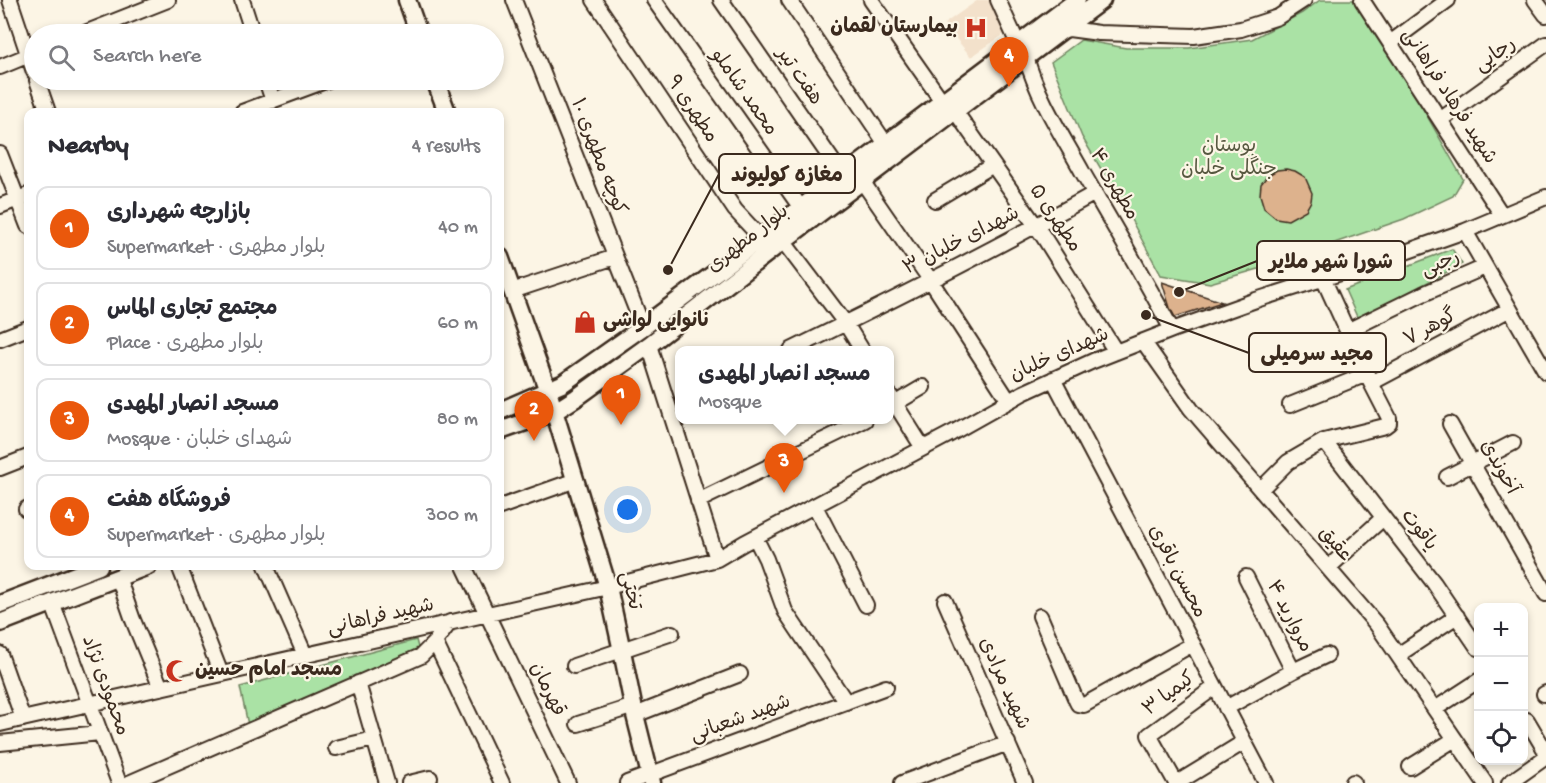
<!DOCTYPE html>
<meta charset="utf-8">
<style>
body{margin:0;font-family:"Gochi Hand","Playpen Sans Arabic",sans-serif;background:#f2f2f3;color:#2b2b33}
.controls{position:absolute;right:18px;bottom:18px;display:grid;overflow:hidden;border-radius:12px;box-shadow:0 3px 9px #0003}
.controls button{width:54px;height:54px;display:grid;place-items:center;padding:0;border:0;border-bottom:2px solid #e1e1e2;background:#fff;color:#2b2b33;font:30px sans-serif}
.you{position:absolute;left:628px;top:510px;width:21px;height:21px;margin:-15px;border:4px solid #fff;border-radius:50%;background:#1a73e8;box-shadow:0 0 0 9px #1a73e833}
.badge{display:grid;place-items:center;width:39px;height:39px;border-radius:50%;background:#ea580c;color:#fff;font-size:20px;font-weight:700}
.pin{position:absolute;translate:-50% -50px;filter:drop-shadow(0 2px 3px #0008)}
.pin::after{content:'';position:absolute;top:32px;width:21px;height:18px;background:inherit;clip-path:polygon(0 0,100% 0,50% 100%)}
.popup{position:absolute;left:675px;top:346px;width:219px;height:78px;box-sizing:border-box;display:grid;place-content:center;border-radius:12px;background:#fff;filter:drop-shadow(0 2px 4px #0005);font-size:20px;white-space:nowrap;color:#7c7c81}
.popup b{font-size:22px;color:#2b2b33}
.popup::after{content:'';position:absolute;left:50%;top:100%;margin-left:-12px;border:12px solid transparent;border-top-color:#fff}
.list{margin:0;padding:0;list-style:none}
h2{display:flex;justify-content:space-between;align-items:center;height:78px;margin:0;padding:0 24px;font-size:26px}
h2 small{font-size:20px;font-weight:400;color:#7c7c81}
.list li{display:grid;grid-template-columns:39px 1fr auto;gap:18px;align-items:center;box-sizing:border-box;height:84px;margin:0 12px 12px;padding:0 12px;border:2px solid #e1e1e2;border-radius:12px}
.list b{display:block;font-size:22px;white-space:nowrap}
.list p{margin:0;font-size:20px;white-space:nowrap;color:#7c7c81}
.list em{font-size:20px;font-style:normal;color:#7c7c81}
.icon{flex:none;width:33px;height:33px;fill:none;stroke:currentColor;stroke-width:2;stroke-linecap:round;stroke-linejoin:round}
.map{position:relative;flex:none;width:1546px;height:783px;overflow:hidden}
.search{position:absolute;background:#fff;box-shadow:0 3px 9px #0003;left:24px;top:24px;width:480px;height:66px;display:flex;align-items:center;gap:15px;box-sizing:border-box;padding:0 21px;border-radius:33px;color:#7c7c81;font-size:22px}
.panel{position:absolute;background:#fff;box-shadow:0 3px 9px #0003;left:24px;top:108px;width:480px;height:462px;border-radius:12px}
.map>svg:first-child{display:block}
.built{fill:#f3e1cb}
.green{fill:#aae2a5;stroke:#728662;stroke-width:1.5}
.building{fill:#ddb28d;stroke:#3b2a1e;stroke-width:1.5}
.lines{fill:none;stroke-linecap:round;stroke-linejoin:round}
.minor-casing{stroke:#3b2a1e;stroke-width:18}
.major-casing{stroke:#3b2a1e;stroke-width:21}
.minor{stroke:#fcf5e5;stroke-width:14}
.major{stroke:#fcf5e5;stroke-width:16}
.labels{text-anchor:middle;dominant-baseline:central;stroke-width:4.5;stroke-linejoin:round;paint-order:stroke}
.poi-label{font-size:20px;font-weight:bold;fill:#3b2a1e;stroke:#fcf5e5;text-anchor:start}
.street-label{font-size:20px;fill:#3b2a1e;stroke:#fcf5e5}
.park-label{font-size:20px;fill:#575840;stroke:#fcf5e5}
.leader{fill:none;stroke:#3b2a1e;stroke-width:2}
.callout-dot{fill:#3b2a1e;stroke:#fcf5e5;stroke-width:2}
.callout{fill:#fcf5e5;stroke:#3b2a1e;stroke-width:2}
.callout-label{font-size:21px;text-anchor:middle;font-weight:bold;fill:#3b2a1e}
</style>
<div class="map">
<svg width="1546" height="783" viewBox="0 0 1546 783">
<rect width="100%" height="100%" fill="#fcf5e5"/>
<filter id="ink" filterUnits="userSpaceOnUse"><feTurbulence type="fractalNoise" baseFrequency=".0167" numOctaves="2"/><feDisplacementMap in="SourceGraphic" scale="12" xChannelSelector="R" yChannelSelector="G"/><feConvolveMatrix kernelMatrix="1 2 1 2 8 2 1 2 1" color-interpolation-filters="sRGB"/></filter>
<g filter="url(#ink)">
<path class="built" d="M978,0H989L1006,33L971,57L944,24Z"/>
<path class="green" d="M1320,0H1357L1391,53L1463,179L1453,196L1404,219L1262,268L1210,283L1161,275L1129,216L1082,137L1051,62L1081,40L1126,48H1189L1252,39L1302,13Z
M1452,249L1462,264L1358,319L1345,290Z
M416,640L419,651L248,725L240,687Z"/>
<path class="building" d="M1286,169L1295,171L1305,177L1312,193L1311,201L1306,210L1288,220L1276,218L1264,208L1260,195L1261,184L1268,175L1277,170Z
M1162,282L1222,302L1175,317L1170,308Z"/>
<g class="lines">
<g class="minor-casing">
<path id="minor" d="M10,0L34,72
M242,0L253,34
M514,0L643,327
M594,0L735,210L761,238
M654,0L801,208
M721,0L843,176
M789,0L886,144
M871,0L942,101
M998,0L1018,44
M1362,0L1502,215
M1535,0L1546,15
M1061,31L1069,29L1099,33L1194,36L1241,29L1278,17L1304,0
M82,34L168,0
M1390,43L1448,0
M1026,57C1038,99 1062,135 1083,173C1113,225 1144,277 1172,330
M0,67L34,53
M37,80L48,112
M266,80L273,101
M955,111L1043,236L1116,352
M242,112L328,80
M1440,120L1546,44
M0,154L28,226
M862,181L931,281L1009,401
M935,200L993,165
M0,206L28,195
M1465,231L1546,372
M783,241L846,324L862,350
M512,291L615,257
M1347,331L1423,294L1485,267
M0,339L28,328
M1143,341L1191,409L1377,625L1485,783
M649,345L717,559
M791,350C894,300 995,249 1095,193
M1053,379L1266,783
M1371,383L1510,309
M889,394L923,448
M1290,405L1367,374
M889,407L923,387
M1450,424L1546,594
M1324,441L1434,583L1478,648
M0,468L28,457
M1447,477L1513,443
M1261,489L1288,462L1324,441L1385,426L1389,423V418L1371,383L1323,278
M698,501L865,420
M815,506L866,605
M500,507L576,480
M26,509L28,508
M755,537L766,559L785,611L846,702
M179,566L221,674
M266,566L305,655
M464,566L568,783
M1328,568L1383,518
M118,577L133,620L161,688
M945,601L1025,783
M52,602L119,783
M1040,616L1076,700L1078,704L1084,705L1193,644
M435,642L502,783
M0,654L23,719
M1398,655L1457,616
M574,666L672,633
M1293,671L1327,655
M358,683L387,783
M1544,694L1546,693
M1226,708L1293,671L1246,577
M1435,709L1478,681
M635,715L740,674
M1527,720L1546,752
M0,724L608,587L717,559L744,543L952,433L1023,393L1093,361L1172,330L1256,300L1394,256L1465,231L1546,197
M578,724L634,706
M0,743L100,733
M336,748L374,739
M1410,767L1455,739
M1353,782L1354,783
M129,783L421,656L435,642L450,622
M409,783L430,778
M627,783L886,687
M902,783L1008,743
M1176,783L1149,735L1215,687
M1177,783L1244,742
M1509,783L1546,757"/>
</g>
<g class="major-casing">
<path id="major" d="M407,0L419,34
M435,80L447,112
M500,257L548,391L608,587L622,651L635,715L652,783
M500,411L562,384L643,327L1077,0
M500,431L554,412L576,398L649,345L783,241L1102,0
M0,604L99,566
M0,623L148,566"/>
</g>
<use href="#minor" class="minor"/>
<use href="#major" class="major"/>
</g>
</g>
<defs>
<g id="hospital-bare" transform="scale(1.8)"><path d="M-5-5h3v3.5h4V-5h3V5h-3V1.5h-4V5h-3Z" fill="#c8321e" stroke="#fcf5e5" stroke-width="2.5" paint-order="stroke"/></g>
<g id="shop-bare" transform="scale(1.8)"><path d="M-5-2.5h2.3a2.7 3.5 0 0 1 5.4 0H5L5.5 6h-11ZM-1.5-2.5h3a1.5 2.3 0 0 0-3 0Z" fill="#c8321e" stroke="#fcf5e5" stroke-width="2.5" paint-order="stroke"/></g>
<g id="mosque-bare" transform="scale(1.8)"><path d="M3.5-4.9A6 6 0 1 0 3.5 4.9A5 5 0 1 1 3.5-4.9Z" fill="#c8321e" stroke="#fcf5e5" stroke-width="2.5" paint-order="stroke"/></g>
</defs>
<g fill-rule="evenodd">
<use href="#hospital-bare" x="976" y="28"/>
<use href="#shop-bare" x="585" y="322"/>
<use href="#mosque-bare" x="177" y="671"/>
</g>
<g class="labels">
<g class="poi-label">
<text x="958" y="28" text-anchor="end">بیمارستان لقمان</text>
<text x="603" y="322">نانوایی لواشی</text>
<text x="195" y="671">مسجد امام حسین</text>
</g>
<g class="street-label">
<text transform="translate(1496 56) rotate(-35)">رجایی</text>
<text transform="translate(798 77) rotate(55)">هفت تیر</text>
<text transform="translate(743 93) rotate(55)">محمد شاملو</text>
<text transform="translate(1448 97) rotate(57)">شهید فرهاد فراهانی</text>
<text transform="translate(691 110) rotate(56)">مطهری ۹</text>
<text transform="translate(597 157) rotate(69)">کوچه مطهری ۱۰</text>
<text transform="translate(1113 185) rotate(60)">مطهری ۴</text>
<text transform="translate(1054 219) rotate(56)">مطهری ۵</text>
<text transform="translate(749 240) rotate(-38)">بلوار مطهری</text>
<text transform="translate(962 242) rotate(-27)">شهدای خلبان ۳</text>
<text transform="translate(1441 265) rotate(-23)">رجبی</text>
<text transform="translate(1431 329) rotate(-28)">گوهر ۷</text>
<text transform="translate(1060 356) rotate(-24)">شهدای خلبان</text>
<text transform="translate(1498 468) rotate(61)">آخوندی</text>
<text transform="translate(1418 531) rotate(52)">یاقوت</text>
<text transform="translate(1334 545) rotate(49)">عقیق</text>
<text transform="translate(1176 572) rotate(62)">محسن باقری</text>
<text transform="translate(629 591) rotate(76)">تختی</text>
<text transform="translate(1288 617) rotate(63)">مروارید ۴</text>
<text transform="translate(381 618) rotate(-13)">شهید فراهانی</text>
<text transform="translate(1003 684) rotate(66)">شهید مرادی</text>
<text transform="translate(104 686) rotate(70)">محمودی نژاد</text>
<text transform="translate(546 690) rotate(65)">قهرمان</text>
<text transform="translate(1170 695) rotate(-37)">کیمیا ۳</text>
<text transform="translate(741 720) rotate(-20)">شهید شعبانی</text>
</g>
<g class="park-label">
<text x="1229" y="147">بوستان<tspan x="1229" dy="23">جنگلی خلبان</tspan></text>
</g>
</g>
<path class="leader" d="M668 270L719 174M1179 292L1257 261M1146 315L1249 353"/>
<g class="callout-dot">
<circle cx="668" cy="270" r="6"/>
<circle cx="1179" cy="292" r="6"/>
<circle cx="1146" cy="315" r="6"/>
</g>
<g class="callout">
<rect x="719" y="154" width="136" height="39" rx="6"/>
<rect x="1257" y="241" width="148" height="39" rx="6"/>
<rect x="1249" y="333" width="137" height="39" rx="6"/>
</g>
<g class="callout-label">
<text x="787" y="181">مغازه کولیوند</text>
<text x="1331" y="268">شورا شهر ملایر</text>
<text x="1317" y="360">مجید سرمیلی</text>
</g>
</svg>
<div class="controls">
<button>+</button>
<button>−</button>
<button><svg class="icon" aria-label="locate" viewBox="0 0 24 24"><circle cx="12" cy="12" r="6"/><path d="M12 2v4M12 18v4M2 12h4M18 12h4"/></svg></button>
</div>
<div class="you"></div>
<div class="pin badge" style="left:621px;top:425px">1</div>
<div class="pin badge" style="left:534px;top:441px">2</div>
<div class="pin badge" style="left:784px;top:493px">3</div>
<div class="popup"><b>مسجد انصار المهدی</b>Mosque</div>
<div class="pin badge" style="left:1009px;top:87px">4</div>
<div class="search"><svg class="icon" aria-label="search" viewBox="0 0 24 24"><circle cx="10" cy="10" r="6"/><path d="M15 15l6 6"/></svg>Search here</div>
<section class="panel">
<h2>Nearby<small>4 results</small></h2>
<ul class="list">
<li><span class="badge">1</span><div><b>بازارچه شهرداری</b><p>Supermarket · بلوار مطهری</p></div><em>40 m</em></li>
<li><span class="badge">2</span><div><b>مجتمع تجاری الماس</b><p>Place · بلوار مطهری</p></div><em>60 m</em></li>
<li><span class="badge">3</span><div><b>مسجد انصار المهدی</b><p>Mosque · شهدای خلبان</p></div><em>80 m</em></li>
<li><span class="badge">4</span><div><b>فروشگاه هفت</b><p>Supermarket · بلوار مطهری</p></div><em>300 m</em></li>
</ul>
</section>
</div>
